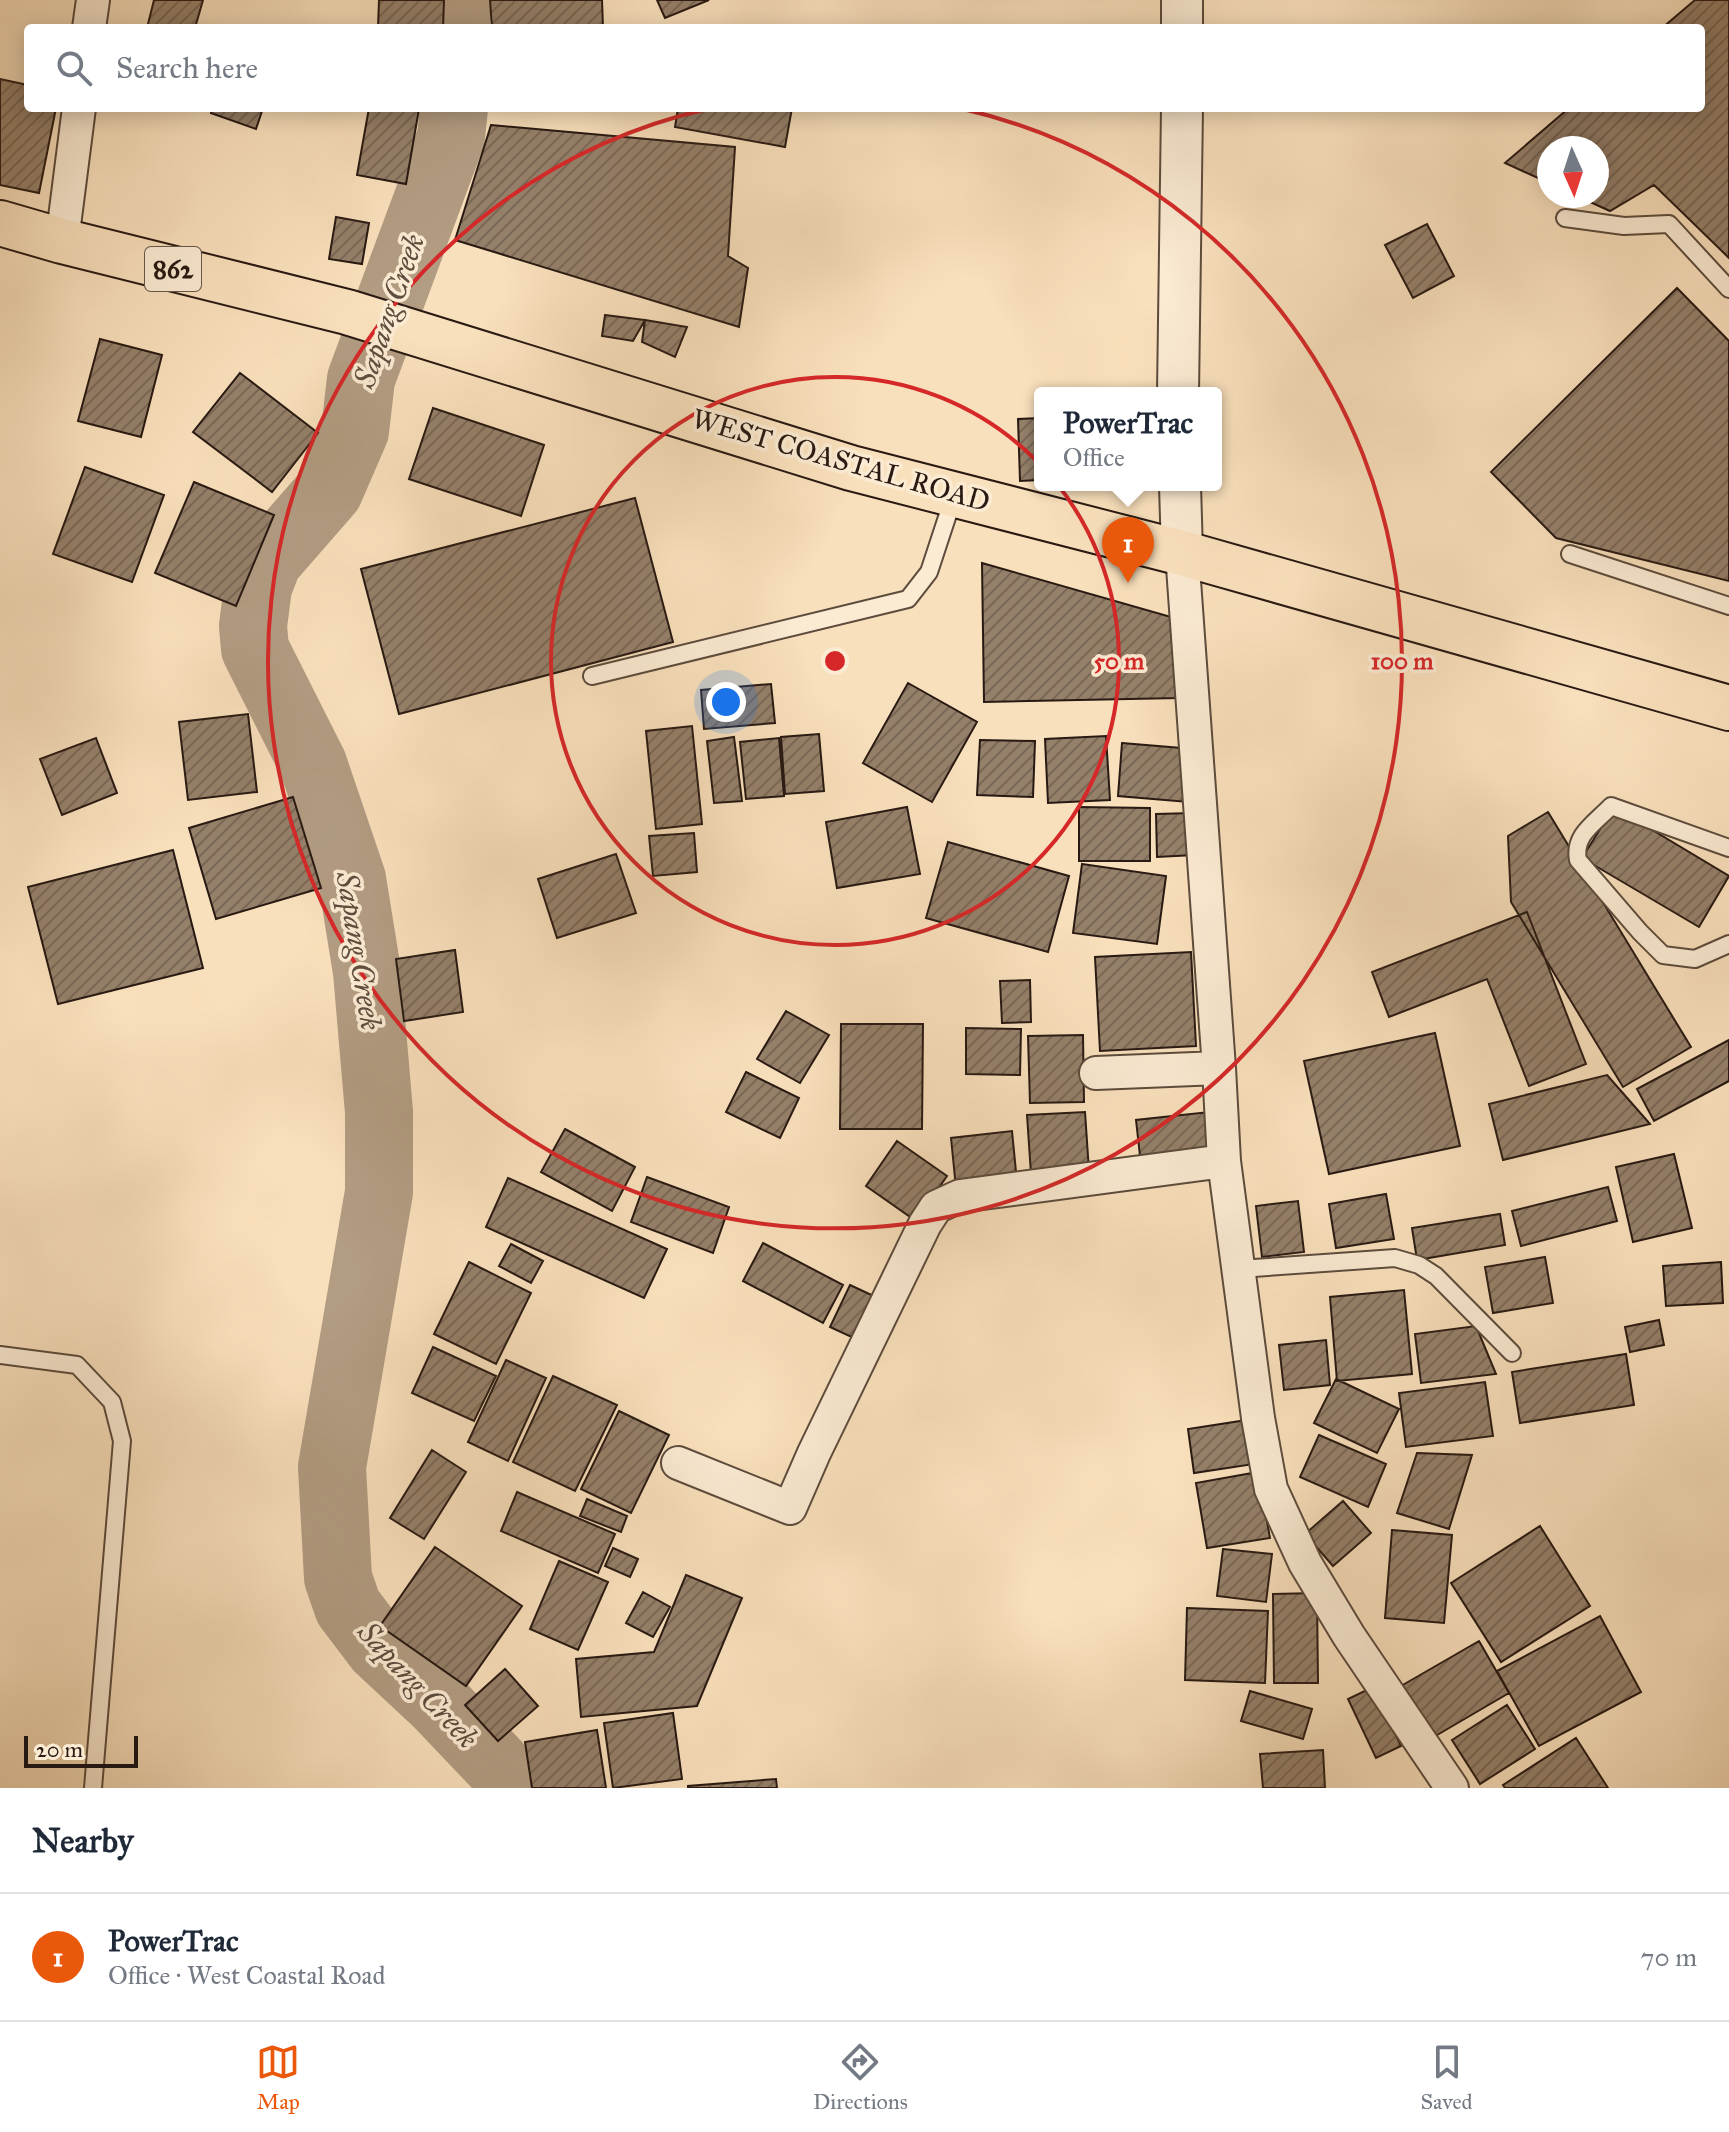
<!DOCTYPE html>
<meta charset="utf-8">
<style>
body{margin:0;font-family:"IM FELL Great Primer",serif;background:#f6f6f7;color:#1f2937}
.compass{position:absolute;left:1537px;top:136px;width:72px;height:72px;border-radius:50%;background:#fff;box-shadow:0 4px 20px #0003;rotate:177deg}
.scale{position:absolute;left:24px;bottom:20px;width:114px;box-sizing:border-box;padding-left:8px;border:4px solid #281912;border-top:0;font-size:22px;line-height:28px;white-space:nowrap;color:#281912;-webkit-text-stroke:6px #fbebd3;paint-order:stroke}
.you{position:absolute;left:726px;top:702px;width:28px;height:28px;margin:-20px;border:6px solid #fff;border-radius:50%;background:#1a73e8;box-shadow:0 0 0 12px #1a73e833}
.badge{display:grid;place-items:center;width:52px;height:52px;border-radius:50%;background:#ea580c;color:#fff;font-size:26px;font-weight:700}
.pin{position:absolute;translate:-50% -66px;filter:drop-shadow(0 2px 4px #0008)}
.pin::after{content:'';position:absolute;top:42px;width:28px;height:24px;background:inherit;clip-path:polygon(0 0,100% 0,50% 100%)}
.popup{position:absolute;left:1034px;top:387px;width:188px;height:104px;box-sizing:border-box;display:grid;place-content:center;border-radius:8px;background:#fff;filter:drop-shadow(0 2px 6px #0005);font-size:26px;white-space:nowrap;color:#747a83}
.popup b{font-size:30px;color:#1f2937}
.popup::after{content:'';position:absolute;left:50%;top:100%;margin-left:-16px;border:16px solid transparent;border-top-color:#fff}
.list{margin:0;padding:0;list-style:none}
h2{display:flex;justify-content:space-between;align-items:center;height:104px;margin:0;padding:0 32px;font-size:34px}
h2 small{font-size:26px;font-weight:400;color:#747a83}
.list li{display:grid;grid-template-columns:52px 1fr auto;gap:24px;align-items:center;box-sizing:border-box;height:128px;padding:0 32px;border-top:2px solid #e0e1e3}
.list b{display:block;font-size:30px;white-space:nowrap}
.list p{margin:0;font-size:26px;white-space:nowrap;color:#747a83}
.list em{font-size:26px;font-style:normal;color:#747a83}
.icon{flex:none;width:44px;height:44px;fill:none;stroke:currentColor;stroke-width:2;stroke-linecap:round;stroke-linejoin:round}
.map{position:relative;flex:none;width:1729px;height:1788px;overflow:hidden}
.search{position:absolute;background:#fff;box-shadow:0 4px 20px #0003;left:24px;right:24px;top:24px;height:88px;display:flex;align-items:center;gap:20px;box-sizing:border-box;padding:0 28px;border-radius:8px;color:#747a83;font-size:30px}
.sheet{height:232px;background:#fff}
nav{display:flex;justify-content:space-around;align-items:center;box-sizing:border-box;height:112px;border-top:2px solid #e0e1e3;background:#fff;font-size:22px;color:#747a83}
nav a{display:grid;justify-items:center;gap:4px}
nav .on{color:#ea580c}
.map>svg:first-child{display:block}
.lines{fill:none;stroke-linecap:round;stroke-linejoin:round}
.river{stroke:#b29c82;stroke-width:68}
.building{fill:url(#building-hatch);stroke:#281912;stroke-width:2}
.service-casing{stroke:#5c4b3c;stroke-width:20}
.minor-casing{stroke:#5c4b3c;stroke-width:36}
.tertiary-casing{stroke:#5c4b3c;stroke-width:44}
.primary-casing{stroke:#281912;stroke-width:48}
.service{stroke:#fbebd3;stroke-width:16}
.minor{stroke:#fbebd3;stroke-width:32}
.tertiary{stroke:#fbebd3;stroke-width:40}
.primary{stroke:#f9e0bc;stroke-width:44}
.ring{fill:none;stroke:#d62828;stroke-width:4}
.labels{text-anchor:middle;dominant-baseline:central;stroke-width:7;stroke-linejoin:round;paint-order:stroke}
.shield{fill:#fbebd3;stroke:#67584c;stroke-width:2}
.shield-label{font-size:26px;font-weight:bold;fill:#281912}
.street-label{font-size:28px;fill:#281912;stroke:#fbebd3}
.water-label{font-size:30px;font-style:italic;fill:#5f4d3f;stroke:#fbebd3}
.centre{fill:#d62828;stroke:#fbebd3;stroke-width:4}
.ring-label{font-size:24px;text-anchor:middle;font-weight:bold;fill:#d62828;stroke:#fbebd3;stroke-width:7;stroke-linejoin:round;paint-order:stroke}
</style>
<div class="map">
<svg width="1729" height="1788" viewBox="0 0 1729 1788">
<defs>
<pattern id="building-hatch" width="6" height="6" patternUnits="userSpaceOnUse" patternTransform="scale(2)"><rect width="6" height="6" fill="#95806a"/><path d="M-1 1l2-2M0 6l6-6M5 7l2-2" fill="none" stroke="#7a6856"/></pattern>
</defs>
<rect width="100%" height="100%" fill="#f9e0bc"/>
<filter id="stains"><feTurbulence type="fractalNoise" baseFrequency=".0025" numOctaves="4"/><feColorMatrix values="0 0 0 0 .2 0 0 0 0 .09 0 0 0 0 .02 0 0 0 .5 -.17"/></filter>
<radialGradient id="worn" r=".72"><stop offset=".6" stop-color="#630" stop-opacity="0"/><stop offset="1" stop-color="#630" stop-opacity=".3"/></radialGradient>
<g class="lines">
<path class="river" d="M456,28L457,0
M454,108L451,137L361,379L355,431L329,491L268,561L258,587L253,626L255,649L313,764L352,879L367,972L379,1112V1192L332,1467L338,1578L348,1607L379,1648L440,1705L497,1765L515,1788"/>
</g>
<path class="building" d="M154,0H203L195,28H147Z
M379,0H444L443,28H378Z
M490,0H602L603,28H492Z
M657,0H709L665,18Z
M1695,0H1729V258L1654,185L1610,211L1577,196H1597V148H1549V183L1505,163L1569,108H1701V28H1662Z
M0,79L28,85V108H56L39,193L0,185Z
M212,108H263L256,129L211,113Z
M369,108L419,109L406,184L357,175Z
M678,108H792L785,147L675,127Z
M491,125L735,147L728,256L748,268L739,327L455,240Z
M336,217L369,223L362,264L329,259Z
M1427,224L1454,276L1413,298L1385,245Z
M1677,288L1729,341V581L1556,538L1491,472Z
M605,315L645,320L633,341L602,336Z
M645,320L687,327L675,357L642,342Z
M100,339L162,355L141,437L78,421Z
M240,373L318,433L272,492L193,432Z
M433,408L544,445L521,516L409,479Z
M1040,418V480L1020,481L1018,419Z
M85,467L164,495L132,582L53,554Z
M194,482L274,515L236,606L155,573Z
M635,498L673,642L399,714L361,569Z
M982,563L1178,619L1179,698L984,702Z
M908,683L977,722L932,802L863,763Z
M771,684L775,723L704,729L701,690Z
M248,714L257,792L188,800L179,722Z
M692,726L702,824L656,829L646,731Z
M819,734L824,791L785,794L781,737Z
M1106,736L1110,800L1048,803L1045,739Z
M734,737L742,801L714,803L707,741Z
M96,738L117,793L62,815L40,759Z
M779,738L784,796L746,799L740,742Z
M980,740L1035,741L1033,797L977,795Z
M1122,743L1193,749L1188,802L1118,796Z
M293,797L321,888L216,919L189,828Z
M907,807L920,874L837,888L826,822Z
M1079,807L1150,808V861H1079Z
M1614,807L1729,876L1699,927L1582,858Z
M1548,812L1691,1047L1623,1087L1511,902L1508,836Z
M1193,813L1194,855L1157,857L1156,814Z
M694,833L697,872L653,876L649,836Z
M948,842L1069,876L1048,952L926,918Z
M173,850L203,968L58,1004L28,887Z
M616,854L636,913L557,938L538,879Z
M1082,864L1166,876L1157,944L1073,933Z
M1527,912L1586,1064L1529,1086L1487,979L1389,1017L1372,972Z
M455,950L463,1012L404,1021L396,959Z
M1191,952L1196,1046L1100,1051L1095,957Z
M1030,980L1031,1022L1002,1023L1000,981Z
M786,1011L829,1035L800,1083L757,1059Z
M841,1024H923L922,1129H840Z
M966,1028L1021,1029L1020,1075L966,1074Z
M1435,1033L1460,1146L1329,1174L1304,1061Z
M1083,1035L1084,1102L1030,1103L1028,1036Z
M1729,1040V1081L1654,1121L1637,1089Z
M746,1072L799,1098L780,1138L726,1112Z
M1607,1075L1650,1124L1503,1160L1489,1104Z
M1085,1112L1089,1171L1031,1174L1027,1115Z
M1209,1112L1216,1175L1143,1183L1136,1120Z
M565,1129L635,1167L612,1211L541,1172Z
M1012,1131L1017,1182L956,1188L951,1138Z
M897,1141L947,1176L916,1221L866,1186Z
M1674,1154L1692,1228L1633,1242L1616,1167Z
M647,1177L729,1207L713,1253L631,1222Z
M508,1178L667,1249L644,1298L486,1227Z
M1608,1187L1617,1221L1521,1246L1512,1211Z
M1386,1194L1394,1239L1336,1248L1329,1204Z
M1298,1201L1304,1252L1262,1257L1256,1206Z
M1500,1214L1505,1245L1417,1260L1412,1228Z
M763,1243L843,1285L823,1323L743,1281Z
M511,1244L543,1261L531,1283L499,1266Z
M1545,1257L1553,1303L1493,1313L1485,1267Z
M469,1262L531,1293L496,1364L434,1334Z
M1721,1262L1723,1303L1666,1306L1663,1266Z
M850,1285L878,1298L858,1340L830,1327Z
M1404,1290L1412,1374L1337,1381L1330,1297Z
M1659,1320L1664,1345L1630,1352L1625,1327Z
M1476,1326L1496,1374L1421,1383L1415,1334Z
M1326,1340L1330,1385L1284,1390L1279,1345Z
M433,1347L496,1376L474,1421L412,1393Z
M1626,1354L1634,1405L1520,1423L1512,1372Z
M506,1360L546,1378L508,1461L468,1442Z
M553,1376L617,1405L575,1491L513,1462Z
M1336,1379L1399,1409L1377,1453L1314,1423Z
M1485,1382L1493,1436L1406,1447L1399,1393Z
M619,1411L669,1435L631,1513L581,1489Z
M1247,1420L1254,1464L1194,1473L1188,1429Z
M1319,1435L1386,1464L1368,1507L1300,1477Z
M432,1450L466,1472L424,1539L390,1518Z
M1417,1453L1472,1455L1449,1529L1397,1513Z
M1258,1472L1270,1538L1207,1548L1196,1483Z
M517,1492L615,1534L598,1573L501,1531Z
M587,1499L627,1516L621,1532L580,1516Z
M1343,1501L1371,1533L1333,1566L1305,1534Z
M1540,1526L1590,1606L1501,1662L1451,1583Z
M1392,1530L1452,1535L1444,1623L1385,1618Z
M435,1547L522,1606L466,1686L380,1626Z
M613,1548L638,1559L630,1577L605,1566Z
M1223,1549L1272,1554L1266,1602L1217,1596Z
M559,1561L608,1582L578,1650L530,1629Z
M686,1575L742,1598L697,1706L581,1717L576,1659L654,1652Z
M643,1592L670,1607L653,1637L626,1623Z
M1317,1593L1318,1683H1274L1273,1594Z
M1187,1608L1268,1611L1265,1683L1185,1680Z
M1600,1616L1641,1692L1539,1746L1497,1671Z
M1479,1641L1509,1693L1432,1738L1401,1686Z
M505,1669L538,1706L498,1741L465,1705Z
M1373,1687L1401,1746L1376,1758L1348,1699Z
M1250,1691L1312,1709L1303,1739L1241,1721Z
M1507,1705L1535,1749L1480,1784L1452,1740Z
M673,1713L682,1779L613,1788L604,1723Z
M597,1730L606,1788H532L525,1742Z
M1576,1738L1608,1788H1505L1503,1785Z
M1323,1750L1325,1788H1263L1260,1754Z
M776,1779L777,1788H688V1786Z"/>
<g class="lines">
<g class="service-casing">
<path id="service" d="M1565,218L1624,226L1669,224L1729,289
M1570,554L1729,606
M592,676L908,599L929,572L954,496
M1729,848L1611,806C1595,823 1573,835 1578,860L1640,932L1663,955L1695,959L1729,944
M1239,1269L1395,1258L1419,1265L1436,1276L1512,1353
M0,1355L77,1365L112,1402L122,1441L93,1788"/>
</g>
<g class="minor-casing">
<path id="minor" d="M89,28L93,0
M62,241L79,108
M1182,553L1219,1068L1224,1161L1258,1418L1271,1489L1305,1563L1349,1636L1452,1788
M1096,1073L1219,1068
M678,1463L790,1508L814,1453L925,1224L936,1207L960,1196L1224,1161"/>
</g>
<g class="tertiary-casing">
<path id="tertiary" d="M1182,0V28
M1178,393L1182,108
M1180,485L1182,553"/>
</g>
<g class="primary-casing">
<path id="primary" d="M0,223L62,241L347,312L851,468L1182,553L1729,708"/>
</g>
<use href="#service" class="service"/>
<use href="#minor" class="minor"/>
<use href="#tertiary" class="tertiary"/>
<use href="#primary" class="primary"/>
</g>
<g class="ring">
<circle cx="835" cy="661" r="284"/>
<path d="M963 109A567 567 0 1 1 707 109"/>
</g>
<g class="labels">
<rect class="shield" x="145" y="247" width="56" height="44" rx="6"/>
<g class="shield-label">
<text x="173" y="269">862</text>
</g>
<g class="street-label">
<text transform="translate(841 460) rotate(16)">WEST COASTAL ROAD</text>
</g>
<g class="water-label">
<text transform="translate(389 311) rotate(-71)">Sapang Creek</text>
<text transform="translate(359 951) rotate(81)">Sapang Creek</text>
<text transform="translate(418 1685) rotate(47)">Sapang Creek</text>
</g>
</g>
<circle cx="835" cy="661" r="12" class="centre"/>
<g class="ring-label">
<text x="1119" y="669">50 m</text>
<text x="1402" y="669">100 m</text>
</g>
<rect width="100%" height="100%" filter="url(#stains)"/>
<rect width="100%" height="100%" fill="url(#worn)"/>
</svg>
<svg class="compass" viewBox="-18 -18 36 36"><path d="M0-13l5 13h-10z" fill="#e53935"/><path d="M0 13l5-13h-10z" fill="#747a83"/></svg>
<div class="scale">20 m</div>
<div class="you"></div>
<div class="pin badge" style="left:1128px;top:583px">1</div>
<div class="popup"><b>PowerTrac</b>Office</div>
<div class="search"><svg class="icon" aria-label="search" viewBox="0 0 24 24"><circle cx="10" cy="10" r="6"/><path d="M15 15l6 6"/></svg>Search here</div>
</div>
<section class="sheet">
<h2>Nearby<small></small></h2>
<ul class="list">
<li><span class="badge">1</span><div><b>PowerTrac</b><p>Office · West Coastal Road</p></div><em>70 m</em></li>
</ul>
</section>
<nav>
<a class="on"><svg class="icon" aria-label="map" viewBox="0 0 24 24"><path d="M3 6l6-2 6 2 6-2v14l-6 2-6-2-6 2zM9 4v14M15 6v14"/></svg>Map</a>
<a><svg class="icon" aria-label="directions" viewBox="0 0 24 24"><path d="M12 3l9 9-9 9-9-9zM9 14v-3h6M13 9l2 2-2 2"/></svg>Directions</a>
<a><svg class="icon" aria-label="saved" viewBox="0 0 24 24"><path d="M7 4h10v16l-5-4-5 4z"/></svg>Saved</a>
</nav>
